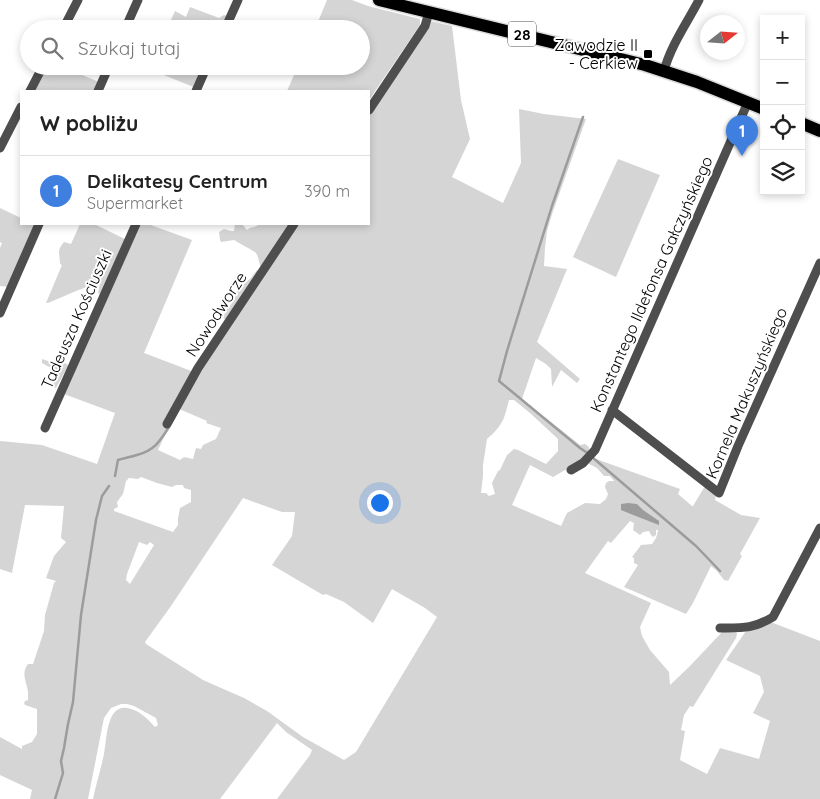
<!DOCTYPE html>
<html lang="pl">
<meta charset="utf-8">
<style>
body{margin:0;font-family:Quicksand,sans-serif;background:#f2f2f2;color:#222}
.controls{position:absolute;right:15px;top:15px;display:grid;overflow:hidden;border-radius:0px;box-shadow:0 2px 8px #0003}
.controls button{width:45px;height:45px;display:grid;place-items:center;padding:0;border:0;border-bottom:1px solid #e0e0e0;background:#fff;color:#222;font:25px sans-serif}
.compass{position:absolute;left:700px;top:15px;width:45px;height:45px;border-radius:50%;background:#fff;box-shadow:0 2px 8px #0003;rotate:73deg}
.you{position:absolute;left:379px;top:502px;width:18px;height:18px;margin:-12px;border:4px solid #fff;border-radius:50%;background:#1a73e8;box-shadow:0 0 0 8px #1a73e833}
.badge{display:grid;place-items:center;width:32px;height:32px;border-radius:50%;background:#000;color:#fff;font-size:16px;font-weight:700}
.pin{position:absolute;translate:-50% -41px;filter:drop-shadow(0 1px 2px #0008)}
.pin::after{content:'';position:absolute;top:26px;width:18px;height:15px;background:inherit;clip-path:polygon(0 0,100% 0,50% 100%)}
.list{margin:0;padding:0;list-style:none}
h2{display:flex;justify-content:space-between;align-items:center;height:65px;margin:0;padding:0 20px;font-size:21px}
h2 small{font-size:16px;font-weight:400;color:#767676}
.list li{display:grid;grid-template-columns:32px 1fr auto;gap:15px;align-items:center;box-sizing:border-box;height:70px;padding:0 20px;border-top:1px solid #e0e0e0}
.list b{display:block;font-size:19px;white-space:nowrap}
.list p{margin:0;font-size:16px;white-space:nowrap;color:#767676}
.list em{font-size:16px;font-style:normal;color:#767676}
.icon{flex:none;width:28px;height:28px;fill:none;stroke:currentColor;stroke-width:2;stroke-linecap:round;stroke-linejoin:round}
.map{position:relative;flex:none;width:820px;height:799px;overflow:hidden}
.search{position:absolute;background:#fff;box-shadow:0 2px 8px #0003;left:20px;top:20px;width:350px;height:55px;display:flex;align-items:center;gap:12px;box-sizing:border-box;padding:0 18px;border-radius:28px;color:#767676;font-size:19px}
.panel{position:absolute;background:#fff;box-shadow:0 2px 8px #0003;left:20px;top:90px;width:350px;height:135px;border-radius:0px}
.map>svg:first-child{display:block}
.green{fill:#d5d5d5;fill-rule:evenodd}
.water{fill:#9c9c9c}
.lines{fill:none;stroke-linecap:round;stroke-linejoin:round}
.stream{stroke:#9c9c9c;stroke-width:2.5}
.primary-casing{stroke:#dbdbdb;stroke-width:15}
.street{stroke:#4e4e4e;stroke-width:9}
.primary{stroke:#000;stroke-width:12}
.poi-dot{fill:#000;stroke:#fff;stroke-width:2}
.labels{text-anchor:middle;dominant-baseline:central;stroke-width:4;stroke-linejoin:round;paint-order:stroke}
.shield{fill:#fff;stroke:#4c4c4c;stroke-width:1}
.shield-label{font-size:15px;font-weight:bold;fill:#000}
.poi-label{font-size:16px;fill:#000;stroke:#fff;text-anchor:end}
.street-label{font-size:16px;fill:#000;stroke:#fff}
</style>
<div class="map">
<svg width="820" height="799" viewBox="0 0 820 799">
<rect width="100%" height="100%" fill="#fff"/>
<path class="green" d="M327,0H352L368,6L420,19V25L369,100V91H287L298,66H361V29H315Z
M190,7L219,18L224,15L227,16L222,29H160C162,24 165,22 170,22L175,11L186,17Z
M430,21L452,26L461,100L470,139L452,177L503,203L521,163L519,109L544,114L586,119L552,214L547,231L545,248L544,266L567,269L537,342L580,379L577,383L561,370L552,387L551,369L546,364L536,358L522,399L580,445L585,444L589,447V451L586,458L553,477L530,465L512,505L561,526L567,513L585,503L600,504L606,499L608,494L605,487L606,483L609,481H614L610,476H604L597,468L589,464V461L596,459L680,489L678,494L692,506H693L705,486L716,495L715,500L741,515L760,518L740,554L742,556L728,581L726,580L725,581L716,570L711,566L693,603L686,614L624,587L638,565L634,563V558L632,557L641,545L652,544L656,538L658,531V530H656V535L653,537L651,535L649,531L643,532L640,535L633,530L634,523L630,521L611,543L608,541L585,573L651,603L640,627L642,636L650,650L669,672L670,685L689,667L724,630L735,629L737,634L736,638L693,707L690,706L684,715L681,730L685,731L680,760L707,774L720,748L759,759L770,721L753,713L764,692L760,676L726,660L748,628L768,621L820,641V799H277L310,755L312,750L286,732L277,723L220,799H93C96,784 101,769 104,754C107,740 106,705 127,708C139,710 147,718 155,727L158,725L156,718L134,706L127,704H121L111,708L104,718L88,799H30L32,790L0,775V737L22,749V746L32,742L37,734V709L25,705L24,703L25,701L28,700C28,697 28,694 28,691C26,681 21,673 28,664H33L44,631L45,615L54,583L56,581L46,578L54,556L66,542L61,538L64,506L25,505L12,573L0,569V441L42,445L97,464L115,413L64,394L139,224H148L192,240L144,353L194,372L158,450L180,460L184,457L193,459L196,448L201,449L203,445L216,439L221,428L206,423L207,421L177,408L226,321L223,317L227,309L233,302L238,289L251,278L257,270L260,272L262,270C259,265 259,257 256,253C254,251 239,243 234,240L221,242L220,240L219,232L224,229L231,231H234L235,224H242L247,230C251,226 256,228 259,224H369V113ZM509,400H514L530,413L558,439V451L546,464L518,450L514,449L507,455L500,470L498,471L492,483L495,494L489,496L486,493H481L483,476V465L487,439C503,425 504,420 509,400ZM141,477L157,483L172,487L176,485H183L184,488L191,490V502L180,508L178,518V525L173,532L114,511V509L118,507L117,502L123,494L126,481L129,478L138,479ZM243,498L282,512H295L292,536L272,565L323,595L326,594L344,602L373,623L392,589L425,608L437,617L356,752L344,760L303,737L267,711L244,698L203,680L146,644L145,642L171,606ZM139,542L147,545L150,542L154,545L130,584L126,580L127,574Z
M44,66H61L99,82L94,91H31Z
M150,66H206L196,88L149,69Z
M618,159L660,175L616,277L573,257Z
M0,208L21,218V224H32L35,225L8,287L0,286V248L2,243L0,242Z
M80,224H94L127,240L101,295L98,293L100,282L76,291L48,303H46L62,265L60,264C60,253 56,252 64,242L71,244Z
M42,359L54,363C59,360 62,361 67,364L68,366L56,388L53,387L52,383L55,373L51,368L42,363Z"/>
<path class="water" d="M628,503L637,504L643,510L659,521V525C646,520 633,515 621,510V504Z"/>
<g class="lines">
<path class="stream" d="M583,117L552,206L507,351L499,381L580,448L589,454
M592,457L696,546L720,571
M115,476L118,460C124,458 131,457 137,455C155,450 160,441 169,427
M55,799L63,773L61,761L64,748L68,724L73,702L81,615L96,520L102,496L109,486"/>
<g class="primary-casing">
<path id="primary" d="M379,0L645,65L697,82L764,109
M801,123L820,131"/>
</g>
<path class="street" d="M63,29L78,0
M125,29L138,0
M225,29L238,0
M664,71C671,45 687,23 699,0
M30,91L43,66
M98,91L109,66
M196,91L207,66
M369,110L425,26L429,12
M0,148L21,107
M0,313L39,224
M612,410L719,493L738,446L820,263
M167,424L198,368L294,224
M45,428L136,224
M571,470L583,463L595,450L748,102
M720,628C743,628 753,629 773,617L820,528"/>
<use href="#primary" class="primary"/>
</g>
<rect class="poi-dot" x="643" y="49" width="10" height="10" rx="2.5"/>
<g class="labels">
<rect class="shield" x="508" y="21.5" width="28" height="25" rx="4"/>
<g class="shield-label">
<text x="522" y="34">28</text>
</g>
<g class="poi-label">
<text x="638" y="45">Zawodzie II<tspan x="638" dy="18">- Cerkiew</tspan></text>
</g>
<g class="street-label">
<text transform="translate(651 284) rotate(-66)">Konstantego Ildefonsa Gałczyńskiego</text>
<text transform="translate(216 314) rotate(-57)">Nowodworze</text>
<text transform="translate(76 319) rotate(-66)">Tadeusza Kościuszki</text>
<text transform="translate(746 393) rotate(-67)">Kornela Makuszyńskiego</text>
</g>
</g>
</svg>
<div class="controls">
<button>+</button>
<button>−</button>
<button><svg class="icon" aria-label="locate" viewBox="0 0 24 24"><circle cx="12" cy="12" r="6"/><path d="M12 2v4M12 18v4M2 12h4M18 12h4"/></svg></button>
<button><svg class="icon" aria-label="layers" viewBox="0 0 24 24"><path d="M12 4l9 5-9 5-9-5zM3 14l9 5 9-5"/></svg></button>
</div>
<svg class="compass" viewBox="-18 -18 36 36"><path d="M0-13l5 13h-10z" fill="#e53935"/><path d="M0 13l5-13h-10z" fill="#767676"/></svg>
<div class="you"></div>
<div class="pin badge" style="left:742px;top:156px;background:#3f7fe0">1</div>
<div class="search"><svg class="icon" aria-label="search" viewBox="0 0 24 24"><circle cx="10" cy="10" r="6"/><path d="M15 15l6 6"/></svg>Szukaj tutaj</div>
<section class="panel">
<h2>W pobliżu<small></small></h2>
<ul class="list">
<li><span class="badge" style="background:#3f7fe0">1</span><div><b>Delikatesy Centrum</b><p>Supermarket</p></div><em>390 m</em></li>
</ul>
</section>
</div>
